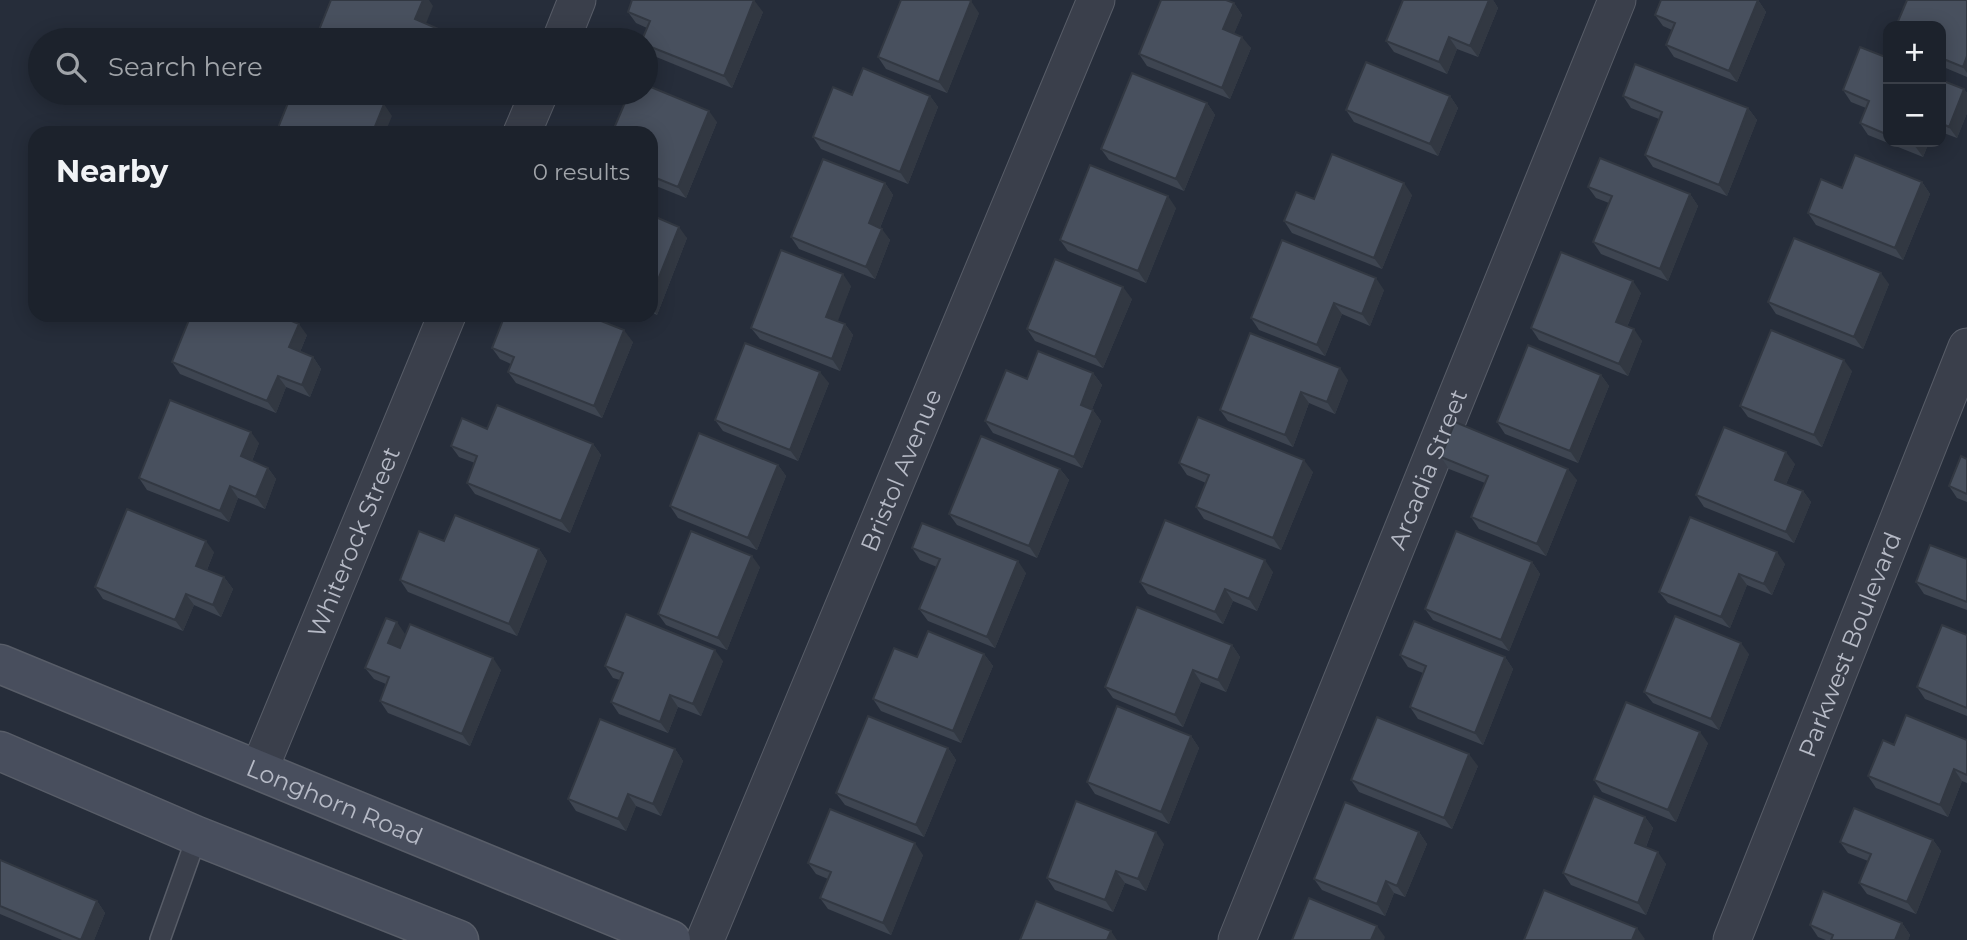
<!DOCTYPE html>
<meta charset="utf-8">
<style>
body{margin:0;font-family:Montserrat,sans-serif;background:#252a34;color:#f1f3f6}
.controls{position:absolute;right:21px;top:21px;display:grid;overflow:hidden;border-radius:14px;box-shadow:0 4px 18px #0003}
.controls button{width:63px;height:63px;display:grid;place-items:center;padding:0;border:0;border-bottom:2px solid #3a3f48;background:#1c222c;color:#f1f3f6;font:35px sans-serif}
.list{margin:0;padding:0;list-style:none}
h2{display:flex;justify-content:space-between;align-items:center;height:91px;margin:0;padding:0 28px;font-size:30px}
h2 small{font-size:23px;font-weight:400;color:#a0a4a9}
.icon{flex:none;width:38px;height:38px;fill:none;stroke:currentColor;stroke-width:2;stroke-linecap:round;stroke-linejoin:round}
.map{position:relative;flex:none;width:1967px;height:940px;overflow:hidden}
.search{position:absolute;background:#1c222c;box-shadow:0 4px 18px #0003;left:28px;top:28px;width:630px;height:77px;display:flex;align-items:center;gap:18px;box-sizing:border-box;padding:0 24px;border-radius:38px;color:#a0a4a9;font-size:26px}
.panel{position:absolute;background:#1c222c;box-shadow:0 4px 18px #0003;left:28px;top:126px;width:630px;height:196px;border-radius:21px}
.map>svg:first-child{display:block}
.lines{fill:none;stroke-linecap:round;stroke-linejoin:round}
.lane-casing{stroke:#585d68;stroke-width:22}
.street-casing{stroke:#585d68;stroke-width:39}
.secondary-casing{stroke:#585d68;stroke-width:41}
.lane{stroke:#3a3f4b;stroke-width:19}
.street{stroke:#3a3f4b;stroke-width:37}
.secondary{stroke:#484e5d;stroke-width:38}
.wall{fill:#3e4551}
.shaded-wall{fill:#323842}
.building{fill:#48505e;stroke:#323842;stroke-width:2}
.labels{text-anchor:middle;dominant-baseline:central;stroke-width:5;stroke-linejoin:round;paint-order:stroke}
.street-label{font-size:24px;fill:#b6bac6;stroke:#1f242f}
</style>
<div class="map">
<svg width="1967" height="940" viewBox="0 0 1967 940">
<rect width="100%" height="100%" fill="#262d3a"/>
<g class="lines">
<g class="lane-casing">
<path id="lane" d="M160,940L197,836"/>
</g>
<g class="street-casing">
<g id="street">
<path d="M561,40L577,0"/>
<path d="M522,133L539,93"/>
<path id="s1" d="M259,770L447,315"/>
<path id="s2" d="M705,940L1096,0"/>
<path id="s3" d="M1237,940L1617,0"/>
<path id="s4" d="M1732,940L1967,347"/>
</g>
</g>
<g class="secondary-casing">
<g id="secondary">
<path id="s5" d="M0,664L671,940"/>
<path d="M0,751L197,836L459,940"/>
</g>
</g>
<use href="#lane" class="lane"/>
<use href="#street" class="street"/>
<use href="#secondary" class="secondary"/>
</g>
<path class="wall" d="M1403,0H1493L1498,8L1478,57L1457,49L1447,74L1394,52L1386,41Z
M1758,0L1766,12L1737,82L1674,57L1666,45L1672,30L1663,26L1655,15Z
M1967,0V77L1941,66V26Z
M1234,3L1242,15L1234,33L1251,48L1230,99L1147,66L1139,54Z
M628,12H763L732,88L649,54L646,49L647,28L636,23Z
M979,13L947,93L886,69L878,57Z
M1888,58V142H1929L1923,157L1868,135L1860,123L1866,108L1851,102L1843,90Z
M1941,80L1964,89L1967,93V113L1957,138L1941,132Z
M852,95L930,96L938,107L908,184L821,149L813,137Z
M1450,96L1458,108L1438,156L1354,122L1346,110Z
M1623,96L1748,108L1757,120L1727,196L1653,167L1645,155L1659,119L1631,108Z
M1207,103L1215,115L1184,191L1109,160L1101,149Z
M717,122L686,198L651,184V133Z
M1922,182L1930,194L1903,260L1816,225L1808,213L1842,188Z
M885,183L893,195L880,228L890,240L875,279L799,249L791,237Z
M1588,187L1690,194L1698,206L1668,281L1601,254L1593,242L1609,203L1596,198Z
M1412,195L1382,269L1292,233L1284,221L1314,199Z
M1176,208L1146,283L1068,251L1060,240Z
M651,215L687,238L657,315L651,312Z
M1889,284L1863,349L1776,314L1768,302Z
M851,286L837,321L845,324L853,335L840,371L760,339L751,328Z
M1384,290L1370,326L1342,314L1325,356L1259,330L1251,318Z
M1641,293L1627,327L1642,341L1628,376L1539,340L1531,328Z
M1132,299L1103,368L1035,341L1027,329Z
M307,335L300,352L313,357L321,369L310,397L286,387L276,413L180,374L172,362Z
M633,342L602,418L516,383L508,372L511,364L500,359L492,348Z
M1852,371L1822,447L1748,417L1740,406Z
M1093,373L1102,385L1092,409L1101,421L1082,468L993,433L985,421L1027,379Z
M1601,375L1609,386L1578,463L1505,434L1497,422Z
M1348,380L1335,414L1309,403L1293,447L1228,421L1220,410Z
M829,383L798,461L723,431L715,420Z
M259,443L252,461L268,468L276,479L265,509L238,498L229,522L147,490L139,478Z
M593,444L601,455L570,533L475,494L467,483L475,463L459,457L451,446Z
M1441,457L1577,480L1546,556L1479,529L1471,517L1485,483L1449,469Z
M1967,459V502L1957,498L1949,486Z
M1179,463L1313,472L1281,550L1204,519L1196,507L1206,483L1187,475Z
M1795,464L1786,484L1803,491L1811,502L1794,543L1704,507L1696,495Z
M778,465L786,476L757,550L678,518L670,506Z
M1060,469L1069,480L1037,558L957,525L949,514Z
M444,541L539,549L547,561L517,636L408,592L400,580Z
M912,548L1026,573L995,648L928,621L919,609L937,567L920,560Z
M214,552L207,570L224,577L233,589L221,617L194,605L183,631L103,599L95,587Z
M1967,559V610L1924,594L1916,582Z
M1532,562L1540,574L1509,651L1433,620L1425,609Z
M1785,564L1772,595L1747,585L1730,628L1668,603L1659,592Z
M760,567L727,650L666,625L658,614Z
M1273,572L1257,611L1233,601L1223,624L1148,594L1140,582Z
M405,634L399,648L501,670L470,746L388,713L380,701L386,684L374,679L365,668Z
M1967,635V716L1925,699L1917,687Z
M1232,645L1240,657L1226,692L1201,682L1183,727L1113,698L1105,687Z
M984,654L993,666L961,743L881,711L873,699L917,657Z
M1749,654L1719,730L1653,703L1644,692Z
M1400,655L1505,657L1513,669L1483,745L1418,719L1410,707L1423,673L1408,667Z
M723,661L701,716L678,707L668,733L619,714L611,702L620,680L613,678L605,666Z
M1191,736L1199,748L1169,824L1095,794L1087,782Z
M1967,740V783L1962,781L1948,817L1876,788L1868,776L1894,745Z
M1708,743L1676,822L1602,792L1594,780Z
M948,748L956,760L924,837L845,805L836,793Z
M675,749L683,761L661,816L636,806L626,831L576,811L568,799Z
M1478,766L1452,829L1359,792L1351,780Z
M1645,817L1653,828L1646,847L1666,864L1646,915L1571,885L1563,873Z
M1419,832L1427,844L1405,897L1394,893L1385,916L1322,890L1314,879Z
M1933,840L1941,851L1916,914L1867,894L1859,883L1868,861L1848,853L1840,842Z
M1164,844L1146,891L1125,883L1113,912L1055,890L1047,878Z
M923,855L891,935L828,909L820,898L828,879L816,874L808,863Z
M0,860L97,901L105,913L94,940H62L0,914Z
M1902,923L1910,935L1908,940H1826L1818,937L1810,925Z"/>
<path class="shaded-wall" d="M423,0H429L433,6L423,31L415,19Z
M754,0L763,12L732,88L724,76Z
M1489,0H1493L1498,8L1478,57L1470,46Z
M1758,0L1766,12L1737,82L1729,71Z
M971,1L979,13L947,93L939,82Z
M1234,3L1242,15L1231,41L1223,29Z
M443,31L449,40H439Z
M1242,37L1251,48L1230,99L1222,88Z
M1449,37L1457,49L1447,74L1439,62Z
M1967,56V73L1963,67Z
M1964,89L1967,93V113L1957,138L1949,127Z
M930,96L938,107L908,184L900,172Z
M1450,96L1458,108L1438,156L1430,144Z
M1207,103L1215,115L1184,191L1176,179Z
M384,104L392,116L385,133L374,129Z
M1748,108L1757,120L1727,196L1719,185Z
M709,111L717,122L686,198L678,187Z
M1916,142H1929L1923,157L1915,146Z
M1922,182L1930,194L1903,260L1895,248Z
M885,183L893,195L877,235L869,223Z
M1404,183L1412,195L1382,269L1374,258Z
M1690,194L1698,206L1668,281L1660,269Z
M1168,196L1176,208L1146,283L1138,271Z
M679,227L687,238L657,315L651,306V297Z
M882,229L890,240L875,279L866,267Z
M1881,273L1889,284L1863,349L1854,337Z
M843,274L851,286L835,329L826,317Z
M1376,278L1384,290L1370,326L1362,314Z
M1633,281L1641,293L1624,334L1616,322Z
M1123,287L1132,299L1103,368L1095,357Z
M1334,303L1342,314L1325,356L1317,345Z
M299,324L307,335L297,359L289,347Z
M845,324L853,335L840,371L832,359Z
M1634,329L1642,341L1628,376L1619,364Z
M624,330L633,342L602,418L594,406Z
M313,357L321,369L310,397L302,385Z
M1844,360L1852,371L1822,447L1814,435Z
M1340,368L1348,380L1335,414L1327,402Z
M820,372L829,383L798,461L790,450Z
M1093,373L1102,385L1089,416L1081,405Z
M1601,375L1609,386L1578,463L1570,451Z
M278,376L286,387L276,413L267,401Z
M1301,392L1309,403L1293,447L1285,435Z
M1093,410L1101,421L1082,468L1074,457Z
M251,432L259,443L249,468L241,456Z
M593,444L601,455L570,533L561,521Z
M1786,452L1795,464L1783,491L1775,480Z
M1304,460L1313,472L1281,550L1273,538Z
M778,465L786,476L757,550L748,538Z
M268,468L276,479L265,509L256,497Z
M1060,469L1069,480L1037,558L1029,546Z
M1568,469L1577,480L1546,556L1537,544Z
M230,486L238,498L229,522L220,511Z
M1803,491L1811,502L1794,543L1786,532Z
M206,541L214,552L204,577L196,566Z
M539,549L547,561L517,636L509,624Z
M1777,552L1785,564L1772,595L1764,584Z
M752,556L760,567L727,650L718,638Z
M1265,560L1273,572L1257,611L1249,599Z
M1018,561L1026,573L995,648L987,637Z
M1532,562L1540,574L1509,651L1501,640Z
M1739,574L1747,585L1730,628L1721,617Z
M224,577L233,589L221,617L213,605Z
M1225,589L1233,601L1223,624L1215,612Z
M186,594L194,605L183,631L175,620Z
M397,622L405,634L396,655L388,643Z
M1741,643L1749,654L1719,730L1711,719Z
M1232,645L1240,657L1226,692L1218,680Z
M715,650L723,661L701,716L693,704Z
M984,654L993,666L961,743L953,731Z
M1505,657L1513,669L1483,745L1475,733Z
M493,658L501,670L470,746L462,734Z
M1193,670L1201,682L1183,727L1175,715Z
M670,695L678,707L668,733L660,722Z
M1700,732L1708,743L1676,822L1668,810Z
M1191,736L1199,748L1169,824L1161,812Z
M948,748L956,760L924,837L916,825Z
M675,749L683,761L661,816L653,804Z
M1469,754L1478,766L1452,829L1444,818Z
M1954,769L1962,781L1948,817L1940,805Z
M628,794L636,806L626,831L618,819Z
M1645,817L1653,828L1643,854L1635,843Z
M1156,832L1164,844L1146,891L1138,879Z
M1419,832L1427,844L1405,897L1397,886Z
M1933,840L1941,851L1916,914L1907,902Z
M915,843L923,855L891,935L883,923Z
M1658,852L1666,864L1646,915L1638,903Z
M1116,871L1125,883L1113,912L1105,900Z
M1386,881L1394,893L1385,916L1377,904Z
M97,901L105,913L94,940H81Z
M1902,923L1910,935L1908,940H1895Z
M1377,926L1385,937L1384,940H1371Z
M1637,928L1645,939L1644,940H1632Z
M1111,931L1117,940H1107Z"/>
<path class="building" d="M331,0H423L415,19L443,31L439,40H315Z
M632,0H754L724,76L646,45V40H642L650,21L628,12Z
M901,0H969L971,1L939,82L878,57Z
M1161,0H1226L1234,3L1223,29L1242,37L1222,88L1139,54Z
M1403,0H1489L1470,46L1449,37L1439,62L1386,41Z
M1661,0H1758L1729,71L1666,45L1675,23L1655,15Z
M1907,0H1967V56L1963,67L1941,58V26H1896Z
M1860,47L1888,58V135L1860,123L1869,101L1843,90Z
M1366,62L1450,96L1430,144L1346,110Z
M1635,64L1748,108L1719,185L1645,155L1662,112L1623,96Z
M863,68L930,96L900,172L813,137L833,87L852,95Z
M1132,73L1207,103L1176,179L1101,149Z
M1941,80L1964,89L1949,127L1941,123Z
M646,85L709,111L678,187L651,176V133H612L629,93H646Z
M292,93H356L384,104L374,129L384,133H276Z
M1905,142H1916L1915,146Z
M1332,154L1404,183L1374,258L1284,221L1296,192L1314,199Z
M1855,155L1922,182L1895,248L1808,213L1821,179L1842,188Z
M1600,158L1690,194L1660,269L1593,242L1612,196L1588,187Z
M823,159L885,183L869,223L882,229L866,267L791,237Z
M1090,165L1168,196L1138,271L1060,240Z
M651,215L679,227L651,297Z
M1794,238L1881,273L1854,337L1768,302Z
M1282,240L1376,278L1362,314L1334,303L1317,345L1251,318Z
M781,250L843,274L826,317L845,324L832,359L751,328Z
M1561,252L1633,281L1616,322L1634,329L1619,364L1531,328Z
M1055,259L1123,287L1095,357L1027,329Z
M191,315H277L299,324L289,347L313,357L302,385L278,376L267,401L172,362Z
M505,315H586L624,330L594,406L508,372L514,357L492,348Z
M1771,330L1844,360L1814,435L1740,406Z
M1250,333L1340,368L1327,402L1301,392L1285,435L1220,410Z
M745,343L820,372L790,450L715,420Z
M1528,345L1601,375L1570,451L1497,422Z
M1038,351L1093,373L1081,405L1093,410L1074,457L985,421L1006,370L1027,379Z
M170,400L251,432L241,456L268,468L256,497L230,486L220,511L139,478Z
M497,405L593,444L561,521L467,483L477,456L451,446L462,418L487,429Z
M1198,417L1304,460L1273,538L1196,507L1209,475L1179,463Z
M1455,422L1568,469L1537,544L1471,517L1488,476L1441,457Z
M1724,427L1786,452L1775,480L1803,491L1786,532L1696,495Z
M699,433L778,465L748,538L670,506Z
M981,436L1060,469L1029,546L949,514Z
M1961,456L1967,459V494L1949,486Z
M127,509L206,541L196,566L224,577L213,605L186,594L175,620L95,587Z
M455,515L539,549L509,624L400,580L419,531L444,541Z
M1690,517L1777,552L1764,584L1739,574L1721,617L1659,592Z
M1165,520L1265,560L1249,599L1225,589L1215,612L1140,582Z
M922,523L1018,561L987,637L919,609L940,559L912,548Z
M691,531L752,556L718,638L658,614Z
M1456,531L1532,562L1501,640L1425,609Z
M1930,545L1967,559V602L1916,582Z
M1137,607L1232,645L1218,680L1193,670L1175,715L1105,687Z
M626,614L715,650L693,704L670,695L660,722L611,702L623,673L605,666Z
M1675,616L1741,643L1711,719L1644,692Z
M386,618L397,622L388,643L400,648L410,624L493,658L462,734L380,701L389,677L365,668Z
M1414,621L1505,657L1475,733L1410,707L1426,666L1400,655Z
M1942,625L1967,635V708L1917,687Z
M928,631L984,654L953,731L873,699L894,648L917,657Z
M1626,702L1700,732L1668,810L1594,780Z
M1117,706L1191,736L1161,812L1087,782Z
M1906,715L1967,740V775L1954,769L1940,805L1868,776L1883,740L1894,745Z
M868,716L948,748L916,825L836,793Z
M1377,717L1469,754L1444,818L1351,780Z
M600,719L675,749L653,804L628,794L618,819L568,799Z
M1594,796L1645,817L1635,843L1658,852L1638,903L1563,873Z
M1076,801L1156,832L1138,879L1116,871L1105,900L1047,878Z
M1345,802L1419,832L1397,886L1386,881L1377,904L1314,879Z
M1854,808L1933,840L1907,902L1859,883L1871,854L1840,842Z
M830,809L915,843L883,923L820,898L831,872L808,863Z
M0,860L97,901L81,940L0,906Z
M1544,890L1637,928L1632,940H1524Z
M1823,891L1902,923L1895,940H1831L1833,935L1810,925Z
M1309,898L1377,926L1371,940H1292Z
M1036,901L1111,931L1107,940H1020Z"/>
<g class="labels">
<g class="street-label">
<text stroke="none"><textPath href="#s2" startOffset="509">Bristol Avenue</textPath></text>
<text stroke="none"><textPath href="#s3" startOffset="508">Arcadia Street</textPath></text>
<text stroke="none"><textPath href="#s1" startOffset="247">Whiterock Street</textPath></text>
<text stroke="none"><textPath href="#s4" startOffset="318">Parkwest Boulevard</textPath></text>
<text stroke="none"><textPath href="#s5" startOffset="362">Longhorn Road</textPath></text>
</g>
</g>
</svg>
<div class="controls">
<button>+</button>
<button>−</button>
</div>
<div class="search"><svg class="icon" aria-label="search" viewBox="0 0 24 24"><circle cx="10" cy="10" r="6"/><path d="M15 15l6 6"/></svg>Search here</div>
<section class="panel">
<h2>Nearby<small>0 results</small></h2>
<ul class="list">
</ul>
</section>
</div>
